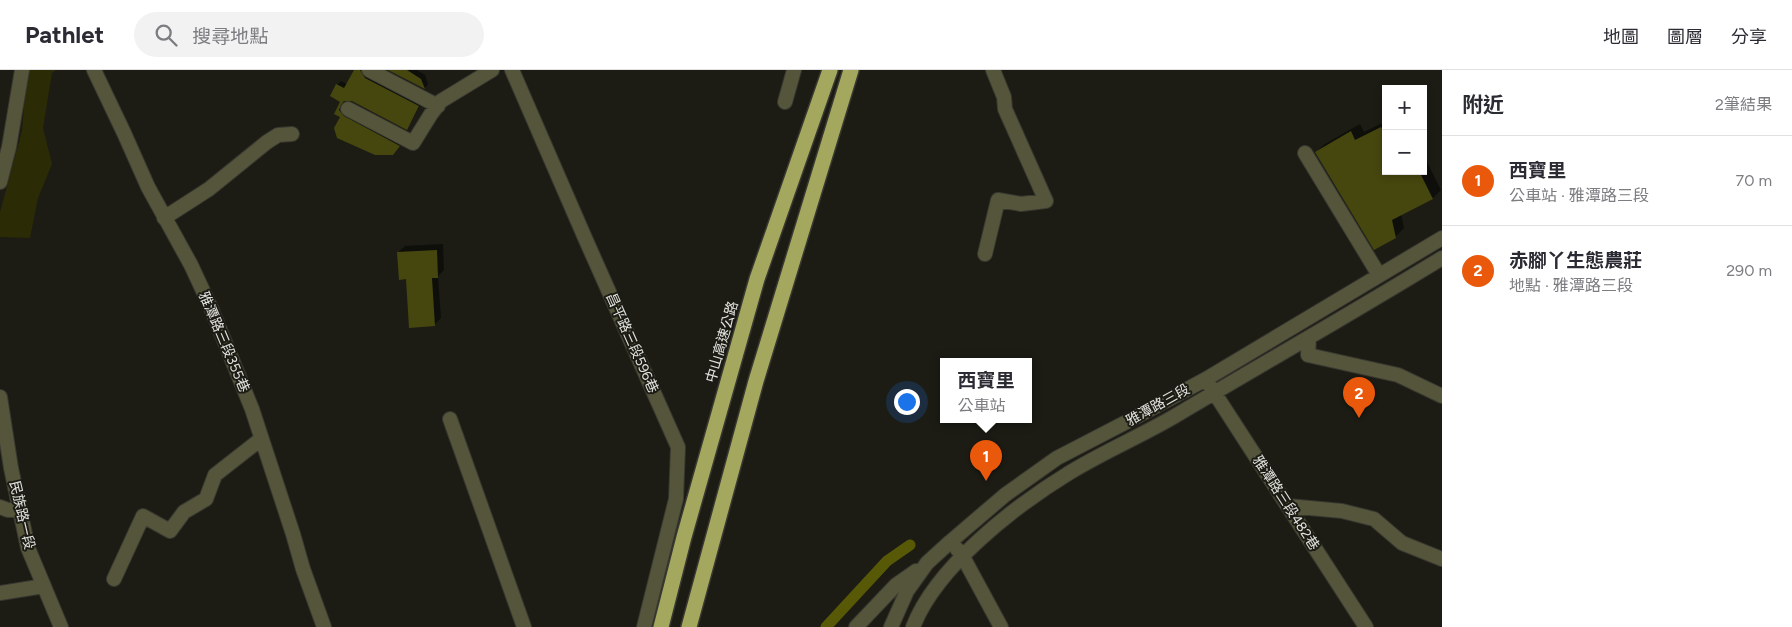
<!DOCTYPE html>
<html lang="zh-TW">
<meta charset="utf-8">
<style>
body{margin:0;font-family:Figtree,"Noto Sans TC",sans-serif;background:#f2f2f3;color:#2b2b33}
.controls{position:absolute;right:15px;top:15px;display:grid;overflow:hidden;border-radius:0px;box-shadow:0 2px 8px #0003}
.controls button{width:45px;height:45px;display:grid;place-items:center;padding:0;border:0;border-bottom:1px solid #e1e1e2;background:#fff;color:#2b2b33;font:25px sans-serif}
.you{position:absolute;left:906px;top:331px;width:18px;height:18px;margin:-12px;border:4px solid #fff;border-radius:50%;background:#1a73e8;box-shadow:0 0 0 8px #1a73e833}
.badge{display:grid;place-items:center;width:32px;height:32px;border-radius:50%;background:#ea580c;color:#fff;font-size:16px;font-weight:700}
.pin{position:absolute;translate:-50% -41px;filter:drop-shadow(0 1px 2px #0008)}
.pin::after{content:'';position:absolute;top:26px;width:18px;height:15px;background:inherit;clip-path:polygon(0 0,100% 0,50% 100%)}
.popup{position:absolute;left:940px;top:288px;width:92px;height:65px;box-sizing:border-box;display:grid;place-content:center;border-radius:0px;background:#fff;filter:drop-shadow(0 1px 4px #0005);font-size:16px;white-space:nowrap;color:#7c7c81}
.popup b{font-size:19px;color:#2b2b33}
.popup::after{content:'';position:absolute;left:50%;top:100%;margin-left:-10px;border:10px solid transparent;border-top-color:#fff}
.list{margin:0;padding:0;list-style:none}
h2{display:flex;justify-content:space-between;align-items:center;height:65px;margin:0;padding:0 20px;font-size:21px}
h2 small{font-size:16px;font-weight:400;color:#7c7c81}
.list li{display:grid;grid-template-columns:32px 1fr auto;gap:15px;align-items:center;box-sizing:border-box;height:90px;padding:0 20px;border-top:1px solid #e1e1e2}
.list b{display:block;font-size:19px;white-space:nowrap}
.list p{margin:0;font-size:16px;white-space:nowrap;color:#7c7c81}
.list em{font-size:16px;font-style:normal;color:#7c7c81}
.icon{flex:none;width:28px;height:28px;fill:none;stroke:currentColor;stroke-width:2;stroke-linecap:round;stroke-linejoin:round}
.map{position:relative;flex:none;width:1442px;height:557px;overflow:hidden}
header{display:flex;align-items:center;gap:30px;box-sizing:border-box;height:70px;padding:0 25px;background:#fff;border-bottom:1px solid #e1e1e2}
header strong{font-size:24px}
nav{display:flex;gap:28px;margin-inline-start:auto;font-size:18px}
.search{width:350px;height:45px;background:#f2f2f3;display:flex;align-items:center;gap:12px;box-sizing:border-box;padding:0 18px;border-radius:28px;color:#7c7c81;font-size:19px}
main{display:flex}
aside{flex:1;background:#fff}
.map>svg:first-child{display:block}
.green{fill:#2b2b06}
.shadow{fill:#0007}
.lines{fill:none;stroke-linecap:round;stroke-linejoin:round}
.canal{stroke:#585907;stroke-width:11}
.building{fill:#46470e}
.minor-casing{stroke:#383831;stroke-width:16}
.highway-casing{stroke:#383831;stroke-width:18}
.minor{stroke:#54553a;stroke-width:14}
.highway{stroke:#a4a75e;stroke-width:15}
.labels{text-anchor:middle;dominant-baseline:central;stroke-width:4;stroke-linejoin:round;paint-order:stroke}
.street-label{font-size:14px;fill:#e3e4df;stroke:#1c1c15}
</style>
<header>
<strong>Pathlet</strong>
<div class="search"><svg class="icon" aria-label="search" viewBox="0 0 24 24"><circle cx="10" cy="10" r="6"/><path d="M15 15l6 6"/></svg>搜尋地點</div>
<nav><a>地圖</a><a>圖層</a><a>分享</a></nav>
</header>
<main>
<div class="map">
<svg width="1442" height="557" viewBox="0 0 1442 557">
<rect width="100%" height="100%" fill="#1c1c15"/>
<path class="green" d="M29,0H56L52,3L43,58L52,94L38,128L30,168L0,167V142L22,61L26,13Z"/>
<path class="shadow" d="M355,0H366L422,32L410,54L406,58L352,30H344V39L403,72L396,80L336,43L341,32L337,15L341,11L347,14Z
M391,0H417L425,5L428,14L425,18Z
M1386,51V101H1423V84L1441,120L1433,128L1401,144L1404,158L1395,167L1316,82L1325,74L1360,54L1364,62Z
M443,174L444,200L438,206L441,248L434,255L407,208L398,182L405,176Z"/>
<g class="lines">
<path class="canal" d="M826,557L887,491L910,475"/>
</g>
<path class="building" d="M354,0H360L365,8L419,36L407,60L352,31H344L341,35L339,40L344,46L400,76L393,85H375L337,68L334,58L340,47L334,44L340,32L330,26L336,14L344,18Z
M388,0H407L421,9L425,19Z
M1381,57L1386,67V101H1419L1433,129L1392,150L1396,168L1374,180L1315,82L1351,61L1355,70Z
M437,180L438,208H432L435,256L409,258L406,209L399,210L397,182Z"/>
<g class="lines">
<g class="minor-casing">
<path id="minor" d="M94,0L124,63L148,117L191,195L211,238L252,339L293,464L303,499L324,557
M369,0L438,36
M512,0L585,168L678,377L676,429L644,557
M785,32L794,0
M348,39L413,73L431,44L441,31L492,0
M1305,83L1379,205
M0,112L9,77L22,0
M164,148L209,119L267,72L278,65L292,64
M985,184L998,130L1021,134L1046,131L1005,39L1004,27L993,0
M1309,268L1308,285L1398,305L1442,326
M1210,316L1366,557
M0,327L11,398L28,478L61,557
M450,349L524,557
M1288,436L1342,441L1374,449L1402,473L1442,489
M0,437L8,440H21
M957,479L962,485L1001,557
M114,509L143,446L170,461L184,442L206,429L215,405L261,369
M0,523L44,516
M856,557L896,515L916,501
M891,557L907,521L927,493L950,472L1005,425L1057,388L1138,346L1206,309L1442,168
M913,557C936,497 1015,436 1069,403C1103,382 1141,366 1175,346C1264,293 1354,242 1442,188"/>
</g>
<g class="highway-casing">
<path id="highway" d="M661,557L684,467L757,209L830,0
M689,557L756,311L851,0"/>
</g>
<use href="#minor" class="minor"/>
<use href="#highway" class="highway"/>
</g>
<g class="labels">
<g class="street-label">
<text transform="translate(224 272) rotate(67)">雅潭路三段355巷</text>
<text transform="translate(722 272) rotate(-74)">中山高速公路</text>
<text transform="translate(632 273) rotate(66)">昌平路三段596巷</text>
<text transform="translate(1158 335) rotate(-29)">雅潭路三段</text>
<text transform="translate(1286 433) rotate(57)">雅潭路三段482巷</text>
<text transform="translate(22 445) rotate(77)">民族路一段</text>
</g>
</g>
</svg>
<div class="controls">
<button>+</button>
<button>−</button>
</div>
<div class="you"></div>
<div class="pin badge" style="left:986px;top:411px">1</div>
<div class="popup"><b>西寶里</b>公車站</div>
<div class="pin badge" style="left:1359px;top:348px">2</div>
</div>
<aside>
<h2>附近<small>2筆結果</small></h2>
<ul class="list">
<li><span class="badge">1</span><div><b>西寶里</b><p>公車站 · 雅潭路三段</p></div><em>70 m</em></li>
<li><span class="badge">2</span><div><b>赤腳丫生態農莊</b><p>地點 · 雅潭路三段</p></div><em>290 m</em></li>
</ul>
</aside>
</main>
